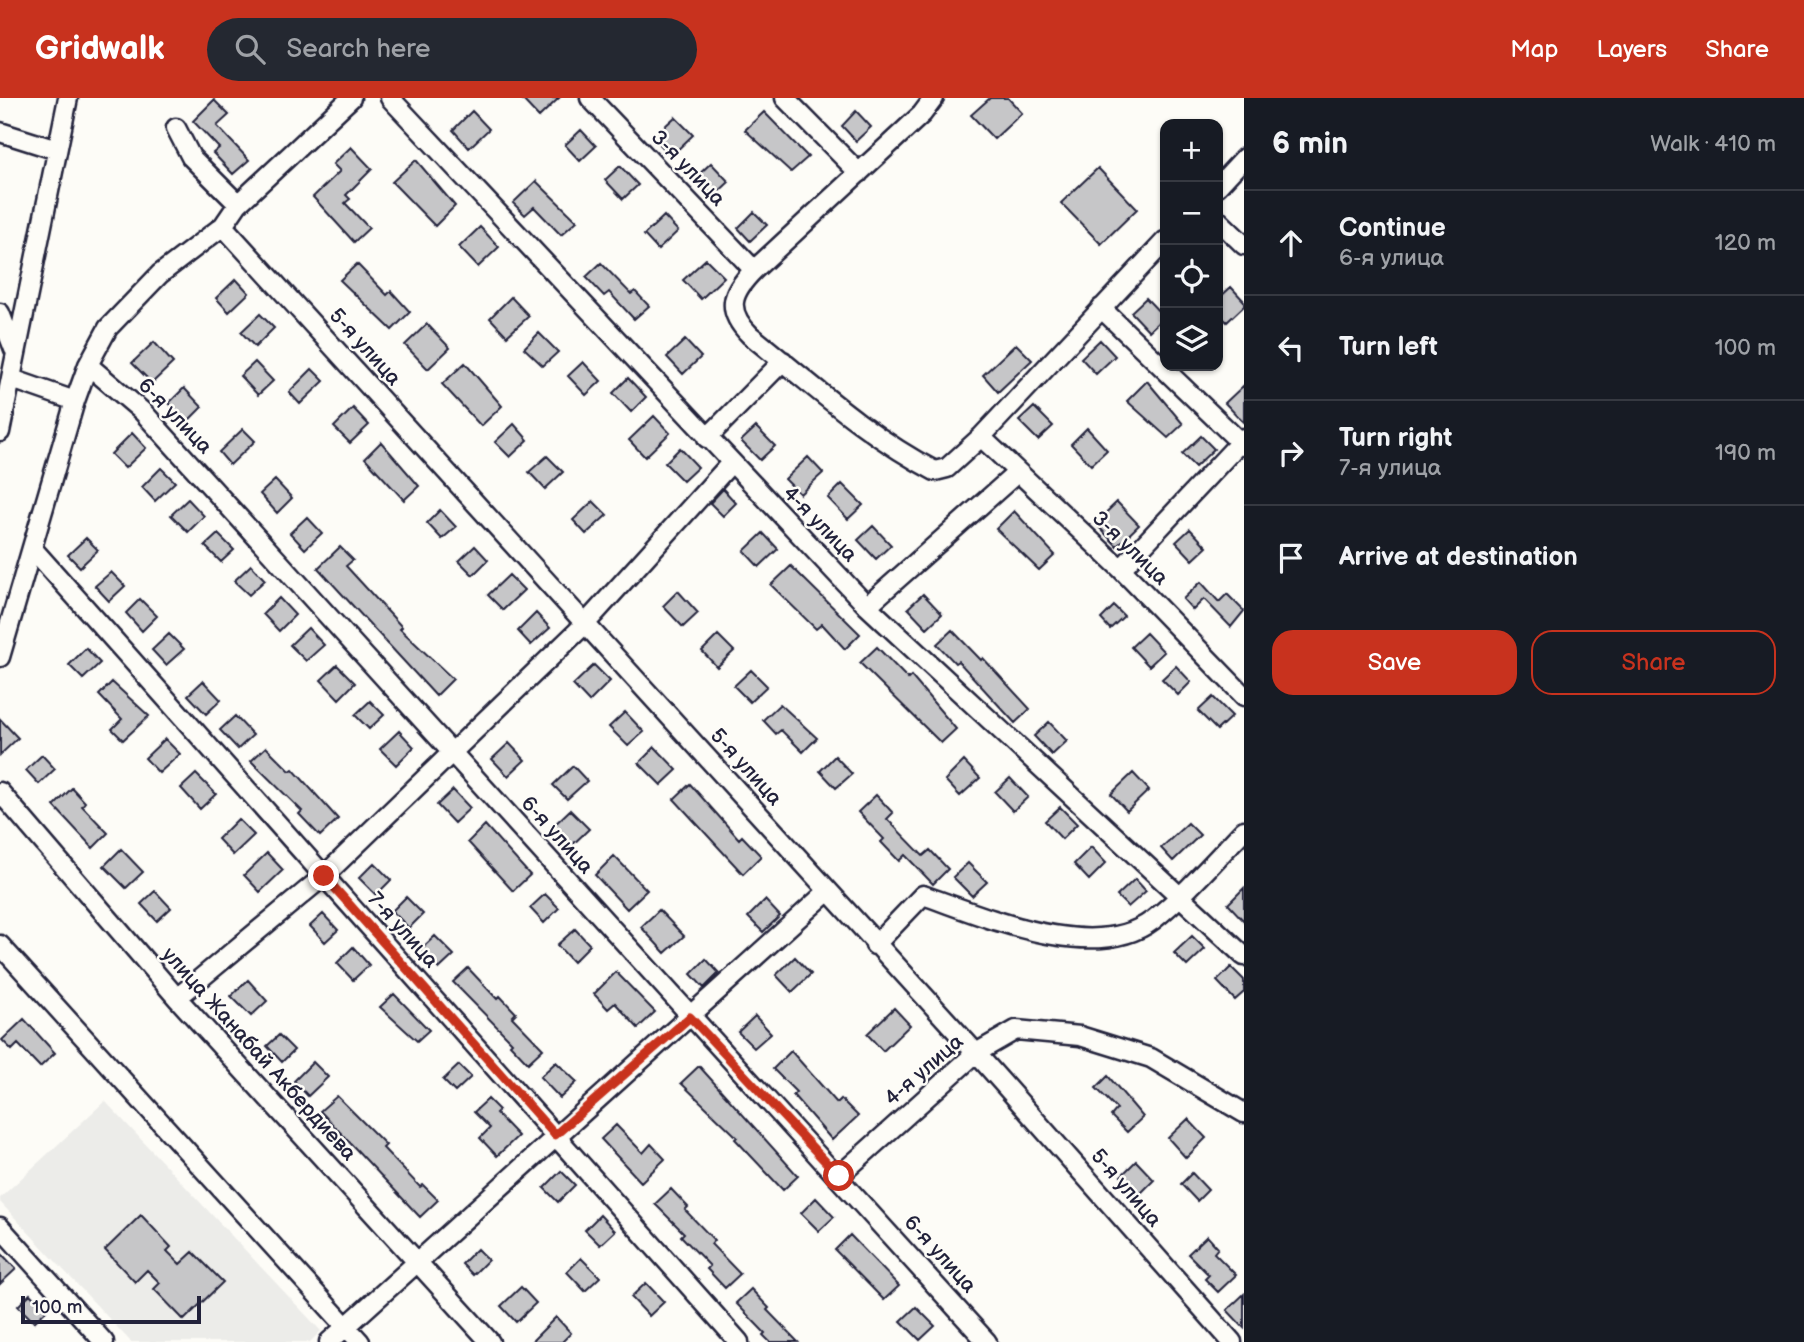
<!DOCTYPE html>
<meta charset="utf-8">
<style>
body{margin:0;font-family:"Balsamiq Sans",sans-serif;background:#242831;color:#f1f3f6}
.controls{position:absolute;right:21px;top:21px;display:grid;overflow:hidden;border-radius:14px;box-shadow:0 2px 5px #0004}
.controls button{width:63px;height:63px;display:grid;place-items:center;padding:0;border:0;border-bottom:2px solid #363941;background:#171b24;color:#f1f3f6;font:35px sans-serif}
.scale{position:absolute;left:21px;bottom:18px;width:180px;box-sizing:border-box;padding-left:7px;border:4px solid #22223b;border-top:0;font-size:19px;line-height:24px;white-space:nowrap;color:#22223b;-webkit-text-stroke:5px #fdfcf7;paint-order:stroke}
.stop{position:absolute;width:21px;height:21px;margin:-16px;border:5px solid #c8321e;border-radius:50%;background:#fff}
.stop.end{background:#c8321e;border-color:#fff;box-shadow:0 2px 7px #0008}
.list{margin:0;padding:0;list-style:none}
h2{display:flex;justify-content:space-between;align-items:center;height:91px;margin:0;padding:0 28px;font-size:30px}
h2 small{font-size:23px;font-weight:400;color:#9ea1a6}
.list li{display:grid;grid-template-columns:46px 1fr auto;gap:21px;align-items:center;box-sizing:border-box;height:105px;padding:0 28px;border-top:2px solid #363941}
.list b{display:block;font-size:26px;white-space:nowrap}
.list p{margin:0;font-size:23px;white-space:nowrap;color:#9ea1a6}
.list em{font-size:23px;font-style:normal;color:#9ea1a6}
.actions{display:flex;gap:14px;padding:21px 28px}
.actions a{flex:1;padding:16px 0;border:2px solid #c8321e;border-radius:21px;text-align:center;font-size:24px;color:#c8321e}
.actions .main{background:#c8321e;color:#fff}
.icon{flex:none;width:38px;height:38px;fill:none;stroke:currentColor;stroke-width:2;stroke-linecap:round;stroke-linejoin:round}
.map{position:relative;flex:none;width:1244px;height:1244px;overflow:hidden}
header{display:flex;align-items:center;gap:42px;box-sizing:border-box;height:98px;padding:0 35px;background:#c8321e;color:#fff}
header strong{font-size:33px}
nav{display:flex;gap:38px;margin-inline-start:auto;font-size:24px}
.search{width:490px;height:63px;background:#242831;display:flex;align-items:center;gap:18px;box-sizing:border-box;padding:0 24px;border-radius:38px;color:#9ea1a6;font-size:26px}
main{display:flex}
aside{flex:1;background:#171b24}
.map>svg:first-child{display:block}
.built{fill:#ecece9}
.building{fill:#c6c6c8;stroke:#22223b;stroke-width:2}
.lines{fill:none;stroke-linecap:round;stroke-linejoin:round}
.minor-casing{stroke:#22223b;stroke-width:23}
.minor{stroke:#fdfcf7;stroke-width:18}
.route{stroke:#c8321e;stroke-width:9}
.labels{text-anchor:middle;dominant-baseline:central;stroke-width:5;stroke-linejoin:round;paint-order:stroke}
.street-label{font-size:21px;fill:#22223b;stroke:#fdfcf7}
</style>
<header>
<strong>Gridwalk</strong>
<div class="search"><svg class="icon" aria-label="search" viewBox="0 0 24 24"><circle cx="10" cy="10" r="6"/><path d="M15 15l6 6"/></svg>Search here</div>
<nav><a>Map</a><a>Layers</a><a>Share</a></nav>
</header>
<main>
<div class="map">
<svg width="1244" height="1244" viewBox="0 0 1244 1244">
<rect width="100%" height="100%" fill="#fdfcf7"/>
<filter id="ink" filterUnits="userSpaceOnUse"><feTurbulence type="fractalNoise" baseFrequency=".0143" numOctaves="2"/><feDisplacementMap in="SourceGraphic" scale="14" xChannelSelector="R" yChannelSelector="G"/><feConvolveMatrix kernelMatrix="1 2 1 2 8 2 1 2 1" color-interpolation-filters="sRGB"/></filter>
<g filter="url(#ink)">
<path class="built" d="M105,1003L321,1233L310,1244H131L0,1104V1100Z"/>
<path class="building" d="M521,0H559L539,19Z
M990,0H1008L1022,15L994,41L971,17Z
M214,2L229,17L217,28L249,62L233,76L213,55L219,50L193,23Z
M472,13L489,31L469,50L453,32Z
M856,13L871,29L856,43L842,28Z
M764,14L808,59L791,74L745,32Z
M675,19L693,37L671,58L653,39Z
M581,32L596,48L580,63L565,47Z
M351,49L372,71L346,97L350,101L345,105L369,130L354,144L313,99L340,73L333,66Z
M416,62L455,108L435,128L392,84Z
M711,65L729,84L714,98L696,79Z
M620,68L638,87L623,101L605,82Z
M1098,70L1137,111L1101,146L1061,105Z
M536,83L577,123L561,137L534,109L525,117L513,105Z
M754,114L767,127L750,143L738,130Z
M664,118L678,133L658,152L644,137Z
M480,129L499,149L478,169L459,149Z
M706,161L724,179L701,201L683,182Z
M601,165L631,196L635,193L649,208L634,221L609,194L604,198L586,179Z
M357,166L387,197L391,193L410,214L392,232L340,182Z
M236,181L249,195L229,214L216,200Z
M1231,189L1244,203V208L1227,224L1218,215V201Z
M511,199L529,218L507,238L490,220Z
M1146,200L1164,219L1149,233L1131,214Z
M260,216L274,230L255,249L241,234Z
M427,226L450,250L428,271L405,247Z
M539,235L558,254L543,268L524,250Z
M685,242L701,259L683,276L667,259Z
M1100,242L1115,258L1096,276L1081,260Z
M154,244L173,265L152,285L132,265Z
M1016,246L1032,262L998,294L983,277Z
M255,264L273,283L258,297L240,278Z
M583,264L601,283L586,297L568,278Z
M465,265L502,308L481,328L442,286Z
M312,271L324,283L300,306L289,294Z
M628,280L646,299L631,314L613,295Z
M1147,283L1183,326L1168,340L1127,303Z
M1244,287V325L1225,305Z
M184,290L202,309L187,324L169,305Z
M1034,309L1053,328L1038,342L1019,323Z
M353,310L369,327L350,345L334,329Z
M654,318L670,335L645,359L629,342Z
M514,326L528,342L510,359L495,344Z
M756,329L775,348L760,362L741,343Z
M1087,330L1107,352L1091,367L1071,346Z
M243,331L255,343L230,367L219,354Z
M132,335L146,350L125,370L111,356Z
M1201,338L1214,351L1195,369L1182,356Z
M381,344L419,388L404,402L365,360Z
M680,350L698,369L683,383L665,365Z
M547,358L563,374L545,391L529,374Z
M808,359L823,375L800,396L785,381Z
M161,370L175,384L155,403L142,389Z
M275,382L292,400L277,415L260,396Z
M842,386L863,407L848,421L828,400Z
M723,391L736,405L723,418L710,405Z
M188,401L204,418L188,434L171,417Z
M593,403L607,417L586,436L573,422Z
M1117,404L1139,427L1117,448L1095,425Z
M440,412L456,429L442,441L427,425Z
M1014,413L1055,457L1039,472L996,431Z
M307,419L322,435L305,451L290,435Z
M873,428L891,447L876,461L858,442Z
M1190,431L1207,449L1193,462L1176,444Z
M763,435L778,451L759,469L744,453Z
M218,436L234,452L221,464L205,448Z
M86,440L98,452L80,469L68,457Z
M475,448L488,462L473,477L459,463Z
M340,449L353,462L346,468L402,529L400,531L453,581L436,598L318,470Z
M251,467L265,482L249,497L234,483Z
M791,468L860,536L845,551L822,526L816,531L771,487Z
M111,474L125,488L109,503L95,488Z
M509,477L524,492L503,512L488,497Z
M1201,484L1219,504L1227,496L1244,513L1231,529L1204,501L1193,512L1183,501Z
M678,493L698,515L683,529L663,508Z
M923,496L942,516L927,530L908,510Z
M279,500L295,517L279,533L263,516Z
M140,501L157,518L142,533L126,515Z
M1114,508L1124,518L1110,531L1101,521Z
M536,515L550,530L531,547L518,533Z
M308,530L324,547L306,563L290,547Z
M952,532L981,562L983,560L1030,611L1015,625L958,563L955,565L937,546Z
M1146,535L1164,554L1149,568L1131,549Z
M169,536L184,551L166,567L152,552Z
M718,537L734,553L717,569L702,553Z
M877,549L908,581L911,578L956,631L941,645L860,565Z
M86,550L100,565L83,581L69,567Z
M337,567L355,585L339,601L321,582Z
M594,567L610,583L589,604L573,587Z
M1176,568L1191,584L1178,597L1162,581Z
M751,572L767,588L750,604L734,588Z
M203,583L221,602L206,616L188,597Z
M112,584L149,618L123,642L112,631L122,621L99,597Z
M1213,599L1232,618L1217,632L1198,613Z
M370,603L384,617L369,631L355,617Z
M780,606L817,640L803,654L781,632L776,636L763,622Z
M625,614L644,634L628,648L609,629Z
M235,618L253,637L238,651L220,632Z
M0,621L18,640L0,657Z
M1049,624L1067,643L1052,657L1034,638Z
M399,633L414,649L396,667L380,651Z
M165,641L180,656L159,675L145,660Z
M509,645L525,662L508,678L492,661Z
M266,649L290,673L293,671L338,721L320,738L299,716L302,713L251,663Z
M655,649L677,672L661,687L639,665Z
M42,657L55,671L39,686L26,672Z
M835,658L852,676L836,690L820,673Z
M964,663L980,680L960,698L945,682Z
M573,668L587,683L567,701L553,687Z
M1133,675L1149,692L1127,713L1111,696Z
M196,676L216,696L200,711L181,690Z
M1010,680L1028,699L1013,713L995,694Z
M690,686L739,741L742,738L761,758L743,776L674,701Z
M72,690L85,704L82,708L108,735L93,750L54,708Z
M453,692L470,710L454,725L437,707Z
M876,697L893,715L887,721L923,758L930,752L948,771L933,786L905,757L899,763L881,744L884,741L858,714Z
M1060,709L1077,726L1062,741L1045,723Z
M570,712L589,731L570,749L551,730Z
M238,721L254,737L233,757L218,741Z
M1188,725L1200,737L1173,763L1161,750Z
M485,727L530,777L513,793L468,744Z
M1091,749L1106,765L1089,782L1074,766Z
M121,751L143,774L126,790L104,768Z
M267,755L283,772L260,794L244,777Z
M614,758L647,792L627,811L595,777Z
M374,765L391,782L376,797L359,780Z
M968,765L987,784L972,798L953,779Z
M1135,781L1146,793L1128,809L1117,798Z
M1244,790V823L1228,806Z
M155,793L171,810L157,823L141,806Z
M545,796L559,810L544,825L530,810Z
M406,799L423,816L409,830L392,813Z
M765,802L780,818L763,834L748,819Z
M659,812L684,838L665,855L641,829Z
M323,816L338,832L325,844L310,828Z
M575,831L590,847L573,864L557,847Z
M435,838L454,857L439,871L420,852Z
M1192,838L1205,851L1187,868L1174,855Z
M353,849L369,867L353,882L337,865Z
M795,859L811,876L792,894L776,877Z
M706,861L719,875L704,890L691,876Z
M1231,869L1244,882V894L1235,902L1217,883Z
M468,870L497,901L500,898L516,915L512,919L543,951L528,965L510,946L512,944L453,884Z
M616,874L655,914L638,930L615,905L608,911L594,896Z
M248,882L267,903L251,918L231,898Z
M394,896L429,932L417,943L380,909Z
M894,910L910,927L883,953L867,936Z
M755,918L771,935L754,950L738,934Z
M24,921L55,955L40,969L18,946L12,952L2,942Z
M279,937L294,952L282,964L267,948Z
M791,953L837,1005L841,1001L858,1018L832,1042L793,997L796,994L773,971Z
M313,964L328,979L308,998L294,983Z
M556,964L577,984L560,1000L540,979Z
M459,967L471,979L455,994L443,982Z
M699,968L798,1078L783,1092L735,1041L737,1039L681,985Z
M1108,978L1143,1019L1127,1034L1111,1018L1117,1011L1096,990Z
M337,998L386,1047L383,1050L420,1089L423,1087L438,1102L420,1119L320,1013Z
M488,1001L499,1012L496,1015L518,1038L497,1058L480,1040L490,1030L474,1014Z
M1188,1021L1206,1040L1186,1060L1168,1040Z
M616,1027L643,1055L651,1046L665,1061L641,1084L601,1041Z
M1136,1063L1154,1082L1139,1097L1121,1078Z
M561,1073L575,1087L558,1104L544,1090Z
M1192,1075L1208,1092L1197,1103L1181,1086Z
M671,1091L688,1109L685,1112L714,1142L711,1146L740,1176L725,1190L707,1171L710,1168L681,1138L684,1135L655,1106Z
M816,1100L834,1119L819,1133L801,1115Z
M141,1117L171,1149L167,1153L180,1166L193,1154L223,1184L184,1222L154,1191L160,1185L147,1172L135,1184L105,1152Z
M600,1117L615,1133L600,1147L585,1132Z
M850,1137L899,1188L884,1202L835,1152Z
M1207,1138L1218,1150L1214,1155L1236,1177L1218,1194L1205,1181L1209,1177L1188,1156Z
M477,1151L488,1162L473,1177L462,1166Z
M0,1154L16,1171L0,1186Z
M581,1160L600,1179L585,1193L567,1174Z
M646,1185L664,1204L649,1218L631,1199Z
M521,1189L536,1205L516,1224L501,1208Z
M751,1191L769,1210L767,1212L798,1244H770L763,1237L765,1235L736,1205Z
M30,1196L46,1213L34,1224L18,1208Z
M1244,1196V1230L1227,1212Z
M916,1209L935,1228L920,1242L901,1223Z
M556,1219L571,1235L562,1244H531Z"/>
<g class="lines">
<g class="minor-casing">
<path id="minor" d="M390,0L867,508L1244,858
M590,0L754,172
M785,0L859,75
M934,0L922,16L754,172C731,195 725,212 750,237C809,284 867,338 935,373L947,370L981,339L1165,143
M176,30L191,59L238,106
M0,34L57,52
M1218,88L1244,60
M1218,122L1244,147
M223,128L976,955L1232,1244
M1101,210L1244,348
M0,215L14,251
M88,267L143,314L987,1244
M12,281L75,303
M0,334L68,0
M981,339L1121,471L1244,598
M707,340L783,263
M32,450L739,1244
M1121,471L1244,340
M867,508L1018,374
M0,559L75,303L88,267L108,230L160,176L223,128L238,106L351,0
M0,694L177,900L490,1244
M0,847L360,1244
M875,847L923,797C984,818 1094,867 1153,822C1186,796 1215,762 1244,732
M177,900L324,778L586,525L731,365
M839,1078L976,955L1016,932L1080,938L1151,960L1244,1015
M0,1129L104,1244
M329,1244L827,794"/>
</g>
<use href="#minor" class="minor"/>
</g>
</g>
<g class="lines" filter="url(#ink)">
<path class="route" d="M324,778L555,1037L690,919L839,1078"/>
</g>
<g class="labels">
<g class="street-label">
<text transform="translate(688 70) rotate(46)">3-я улица</text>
<text transform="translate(365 249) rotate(48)">5-я улица</text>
<text transform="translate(175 318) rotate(46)">6-я улица</text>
<text transform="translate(820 426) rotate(46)">4-я улица</text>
<text transform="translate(1130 450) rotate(44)">3-я улица</text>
<text transform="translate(746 669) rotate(48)">5-я улица</text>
<text transform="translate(557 737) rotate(48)">6-я улица</text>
<text transform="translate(403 832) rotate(48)">7-я улица</text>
<text transform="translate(259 956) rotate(48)">улица Жанабай Акбердиева</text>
<text transform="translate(924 972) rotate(-41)">4-я улица</text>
<text transform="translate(1126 1090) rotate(49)">5-я улица</text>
<text transform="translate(940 1156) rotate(48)">6-я улица</text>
</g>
</g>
</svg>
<div class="controls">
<button>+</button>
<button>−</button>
<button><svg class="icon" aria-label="locate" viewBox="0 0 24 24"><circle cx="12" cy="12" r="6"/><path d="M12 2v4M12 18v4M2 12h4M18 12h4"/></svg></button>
<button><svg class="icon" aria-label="layers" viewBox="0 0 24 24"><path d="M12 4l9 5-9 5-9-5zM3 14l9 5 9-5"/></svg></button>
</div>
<div class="scale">100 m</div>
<div class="stop" style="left:839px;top:1078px"></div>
<div class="stop end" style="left:324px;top:778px"></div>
</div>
<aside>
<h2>6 min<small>Walk · 410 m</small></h2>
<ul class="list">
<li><svg class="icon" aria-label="ahead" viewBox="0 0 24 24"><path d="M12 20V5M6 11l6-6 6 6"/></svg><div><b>Continue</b><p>6-я улица</p></div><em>120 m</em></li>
<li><svg class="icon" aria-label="left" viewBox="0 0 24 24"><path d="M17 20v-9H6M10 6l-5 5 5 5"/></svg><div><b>Turn left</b></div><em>100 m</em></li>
<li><svg class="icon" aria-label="right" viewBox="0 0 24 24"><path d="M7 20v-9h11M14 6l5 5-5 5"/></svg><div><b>Turn right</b><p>7-я улица</p></div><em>190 m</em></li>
<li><svg class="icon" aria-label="arrive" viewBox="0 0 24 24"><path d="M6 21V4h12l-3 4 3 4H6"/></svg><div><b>Arrive at destination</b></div></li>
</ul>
<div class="actions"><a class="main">Save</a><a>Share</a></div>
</aside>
</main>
